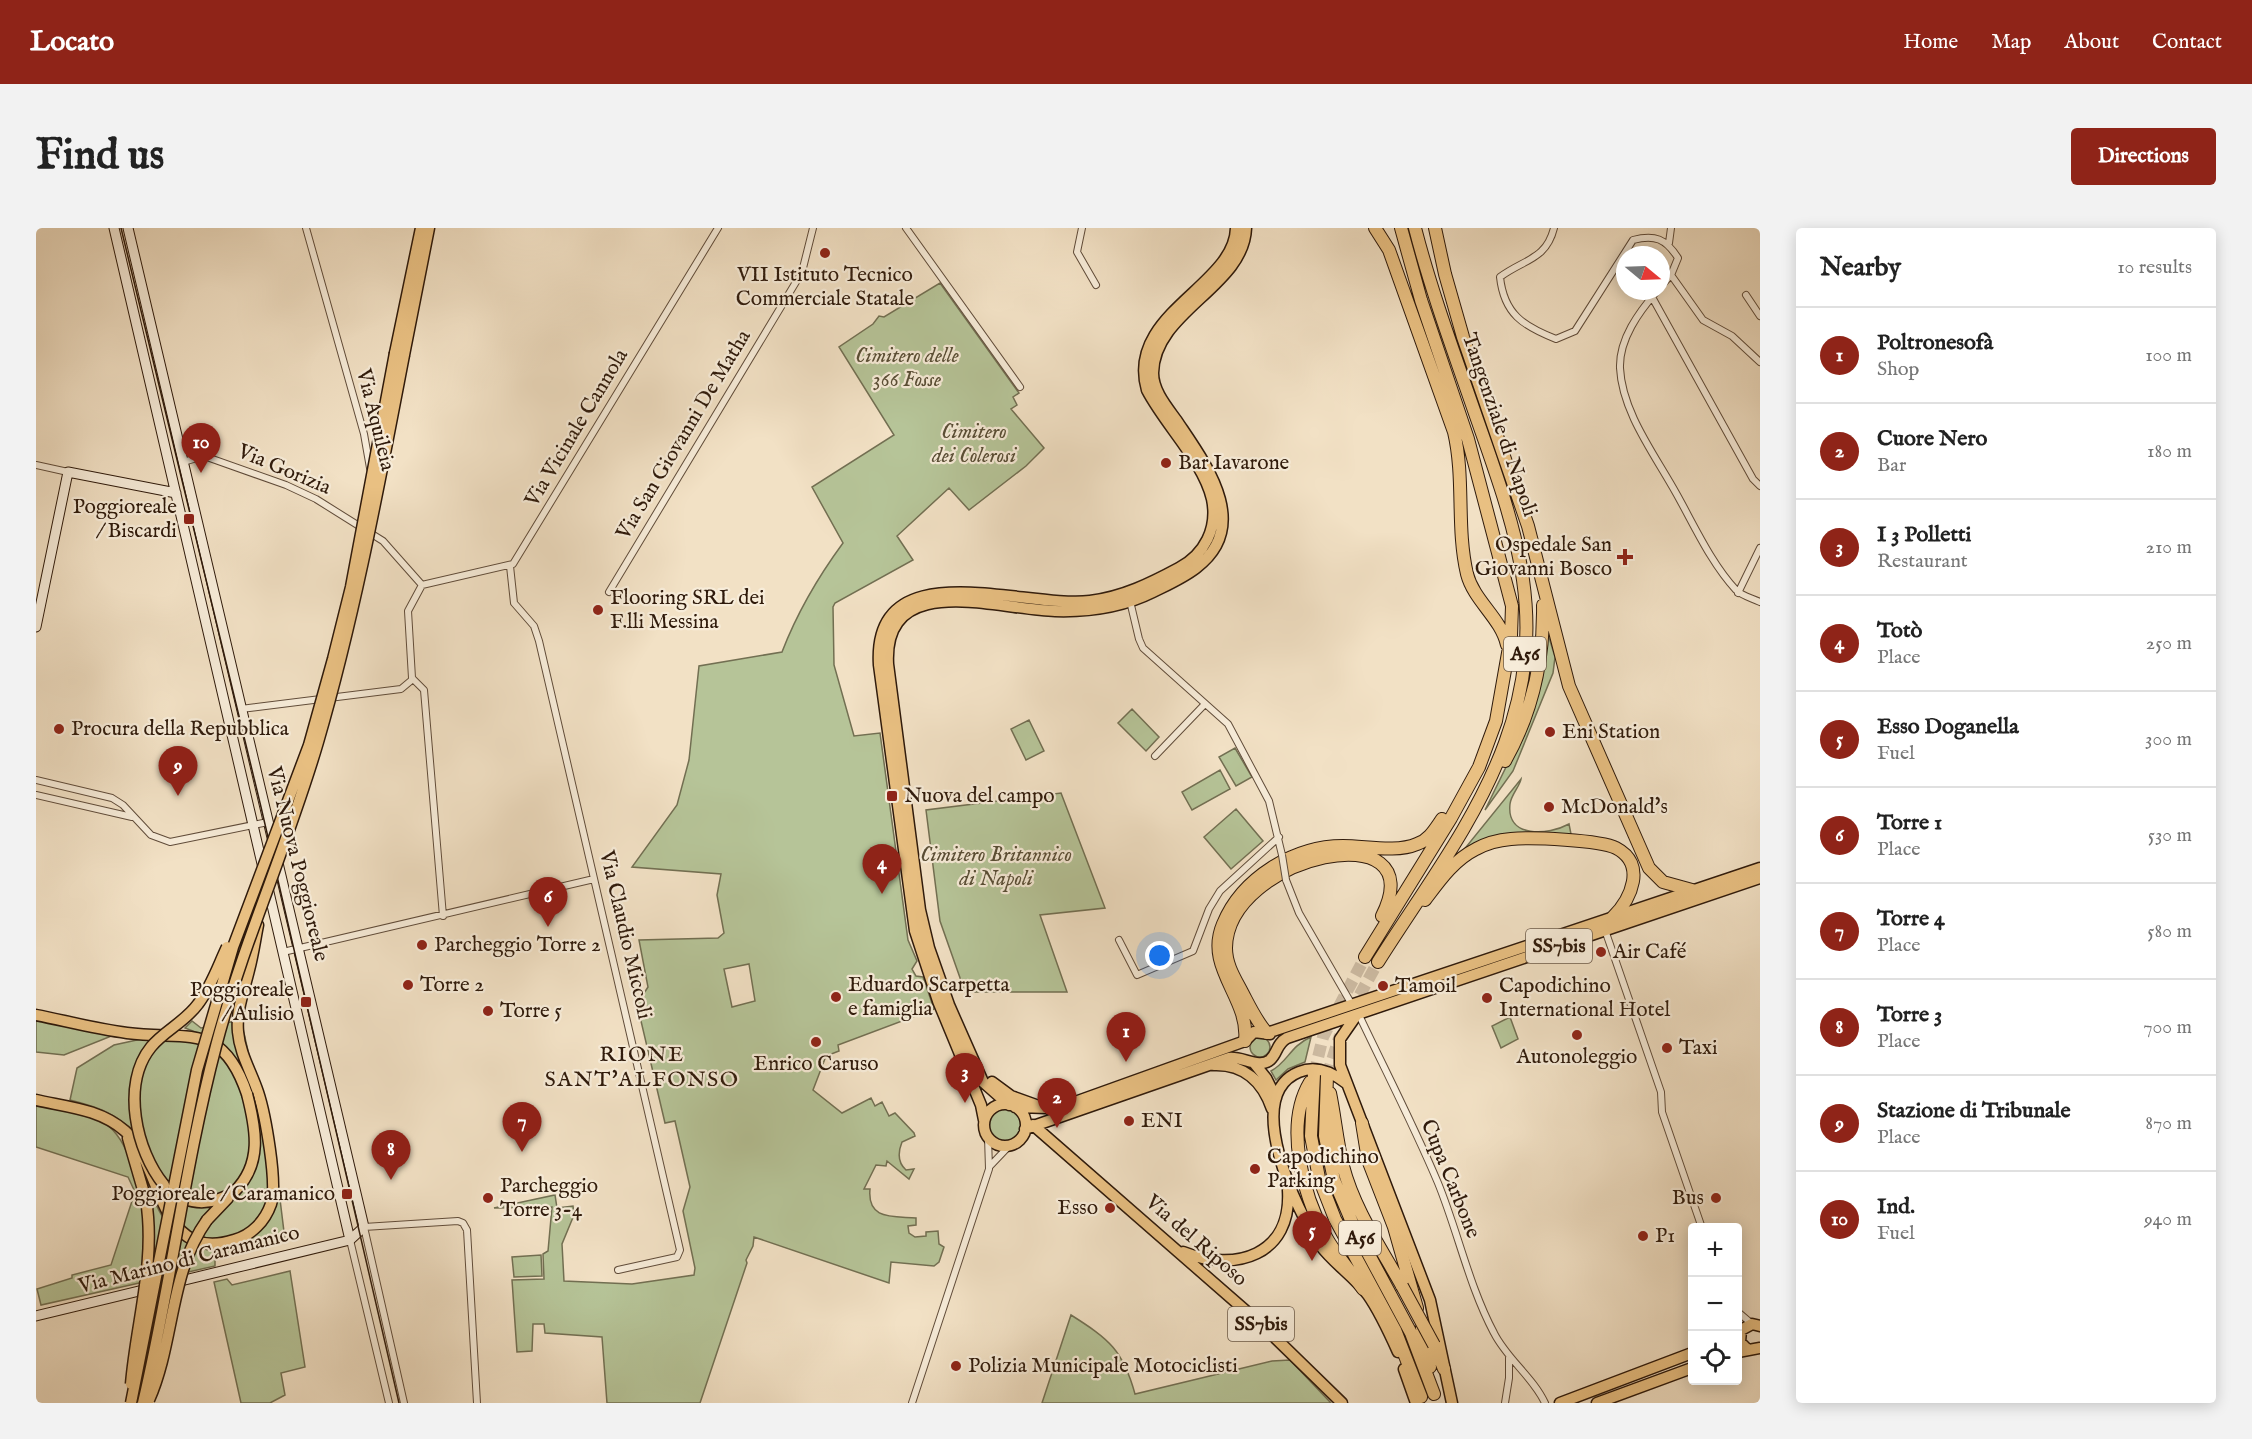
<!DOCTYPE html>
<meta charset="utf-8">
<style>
body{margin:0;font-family:"IM FELL English",serif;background:#f2f2f2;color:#222}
.controls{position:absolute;right:18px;bottom:18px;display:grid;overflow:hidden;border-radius:6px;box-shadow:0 3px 15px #0003}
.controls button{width:54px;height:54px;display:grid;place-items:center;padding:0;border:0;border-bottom:2px solid #e0e0e0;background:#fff;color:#222;font:30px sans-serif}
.compass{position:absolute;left:1580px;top:18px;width:54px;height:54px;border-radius:50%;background:#fff;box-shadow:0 3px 15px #0003;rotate:109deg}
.you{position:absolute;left:1124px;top:728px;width:21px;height:21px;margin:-15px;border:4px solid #fff;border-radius:50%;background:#1a73e8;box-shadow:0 0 0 9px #1a73e833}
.badge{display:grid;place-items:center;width:39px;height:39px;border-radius:50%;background:#8f2418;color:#fff;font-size:20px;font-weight:700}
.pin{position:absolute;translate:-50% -50px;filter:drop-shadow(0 2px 3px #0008)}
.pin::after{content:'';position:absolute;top:32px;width:21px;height:18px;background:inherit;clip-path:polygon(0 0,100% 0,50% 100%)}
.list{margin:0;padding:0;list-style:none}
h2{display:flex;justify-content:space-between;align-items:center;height:78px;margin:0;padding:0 24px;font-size:26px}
h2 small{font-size:20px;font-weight:400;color:#767676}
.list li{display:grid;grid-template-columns:39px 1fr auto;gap:18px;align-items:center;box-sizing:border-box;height:96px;padding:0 24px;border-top:2px solid #e0e0e0}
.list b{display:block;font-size:22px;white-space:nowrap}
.list p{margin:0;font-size:20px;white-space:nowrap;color:#767676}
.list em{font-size:20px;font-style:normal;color:#767676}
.icon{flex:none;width:33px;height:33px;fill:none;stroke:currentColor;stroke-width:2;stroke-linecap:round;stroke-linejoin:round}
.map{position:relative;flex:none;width:1724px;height:1175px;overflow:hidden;border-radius:6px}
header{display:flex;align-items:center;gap:36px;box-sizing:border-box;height:84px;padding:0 30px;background:#8f2418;color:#fff}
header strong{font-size:28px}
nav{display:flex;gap:33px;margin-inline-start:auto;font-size:21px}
.intro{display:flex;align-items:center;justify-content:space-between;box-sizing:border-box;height:144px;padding:0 36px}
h1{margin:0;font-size:42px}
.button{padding:15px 27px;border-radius:6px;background:#8f2418;color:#fff;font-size:21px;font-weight:700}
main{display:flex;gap:36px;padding:0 36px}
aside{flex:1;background:#fff;border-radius:6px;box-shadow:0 3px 15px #0003}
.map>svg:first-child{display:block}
.green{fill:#b6c498;stroke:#726f52;stroke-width:1.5;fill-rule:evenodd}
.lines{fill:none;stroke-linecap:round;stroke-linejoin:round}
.motorway-tunnel{stroke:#cbb9a0;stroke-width:12;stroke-dasharray:12 6;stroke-linecap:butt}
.minor-casing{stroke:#604c3a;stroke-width:8}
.secondary-casing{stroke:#2f1a0b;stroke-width:11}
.primary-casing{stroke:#2f1a0b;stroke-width:13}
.trunk-casing{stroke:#2f1a0b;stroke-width:13}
.motorway-casing{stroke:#2f1a0b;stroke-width:14}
.minor{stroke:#f7ecd9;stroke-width:6}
.secondary{stroke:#f7ecd9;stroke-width:9}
.primary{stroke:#e9c082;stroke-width:10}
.trunk{stroke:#e9c082;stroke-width:10}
.motorway{stroke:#e9c082;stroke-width:12}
.tram{stroke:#2f1a0b;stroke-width:1.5}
.minor-bridge-casing{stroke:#604c3a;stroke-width:8;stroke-linecap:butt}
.trunk-bridge-casing{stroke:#2f1a0b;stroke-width:13;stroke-linecap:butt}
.motorway-bridge-casing{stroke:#2f1a0b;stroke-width:14;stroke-linecap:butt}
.minor-bridge{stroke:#f7ecd9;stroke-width:6}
.trunk-bridge{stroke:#e9c082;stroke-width:10}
.motorway-bridge{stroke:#e9c082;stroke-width:12}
.poi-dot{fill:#8f2418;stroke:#f7ecd9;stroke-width:2}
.labels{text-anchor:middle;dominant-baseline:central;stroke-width:4.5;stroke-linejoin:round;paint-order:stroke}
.shield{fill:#f7ecd9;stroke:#6b5949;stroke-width:1.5}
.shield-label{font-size:20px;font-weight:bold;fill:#2f1a0b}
.poi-label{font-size:21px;fill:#2f1a0b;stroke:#f7ecd9;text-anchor:start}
.park-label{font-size:21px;font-style:italic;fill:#584d35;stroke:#f7ecd9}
.street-label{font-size:21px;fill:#2f1a0b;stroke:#f7ecd9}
.neighbourhood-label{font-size:22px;letter-spacing:1.5px;fill:#2f1a0b;stroke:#f7ecd9}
</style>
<header>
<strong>Locato</strong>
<nav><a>Home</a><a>Map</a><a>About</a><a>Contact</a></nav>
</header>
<div class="intro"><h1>Find us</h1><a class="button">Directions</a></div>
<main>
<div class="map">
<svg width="1724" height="1175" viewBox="0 0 1724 1175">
<rect width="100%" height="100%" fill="#f2e1c5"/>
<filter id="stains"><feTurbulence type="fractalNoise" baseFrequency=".00333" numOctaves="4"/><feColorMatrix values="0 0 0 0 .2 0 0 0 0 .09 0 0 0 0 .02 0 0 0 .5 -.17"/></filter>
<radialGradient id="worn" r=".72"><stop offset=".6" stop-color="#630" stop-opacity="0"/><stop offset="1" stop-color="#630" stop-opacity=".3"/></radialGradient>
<path class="green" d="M904,55L983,165L977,169L981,177L975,181L1008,220L990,238L933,282L913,260L861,308L877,332L799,375L797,379L798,437L818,508L844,505L872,712L881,733L876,741L880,748L887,749L898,781L802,817L803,823L790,828L777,862L806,885L835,870L839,878L846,874L853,888L859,885L878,905L879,908L866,914C862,924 861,934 870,942L878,941L873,951L851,933L850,938L840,937L828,961H834C831,992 856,988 880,990V997L872,998L873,1005L879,1009L890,1008V1004L902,1003L903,1016L908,1019L903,1034L898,1038L855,1034L853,1055L718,1009L717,1018L710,1032L711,1035L664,1175H571L566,1109L509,1105L508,1096H497L496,1123L481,1124L476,1052L508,1051L507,1026L512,1023L516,979L458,980L519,967L521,980L537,978L538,987L526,1016L528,1053L596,1056L658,1047L659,1040L647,983L654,959L639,893L629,895L601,776L612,759L603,712L682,710L688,705L681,667L685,646L596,639L641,577L653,532L663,438L746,424C761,385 782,349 807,315L776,259L858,207L803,119L837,96L843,88L848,89ZM713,736L719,773L696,779L688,741Z
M1512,406L1519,429L1517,445L1477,543L1449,582L1495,488L1505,455Z
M1096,481L1123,509L1110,523L1082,495Z
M993,492L1008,523L990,532L975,501Z
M1199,520L1216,549L1200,558L1183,529Z
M1184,542L1194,561L1156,582L1146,564Z
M1485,551C1484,558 1475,567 1474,576C1470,611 1513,607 1533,596L1535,606H1488L1426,624Z
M1025,565L1069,680L1004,687L1031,764H929L904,693L890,582Z
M1200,581L1227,613L1195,641L1168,609Z
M1474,789L1482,811L1465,820L1456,798Z
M0,791L78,807L28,827L0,824Z
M205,792L242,955L249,1012L179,1031V1038L5,1077L1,1061L36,1050V1047L75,1037L99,964L92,949L0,919V877C19,881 41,883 59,890C94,903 100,954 107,985L99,924C113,957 124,1010 165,1019C174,1020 191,1013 200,1010C224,1004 230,1001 238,977C224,980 221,996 208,1003C144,1040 122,952 102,910C84,886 62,879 34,872L41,840L78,817L110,810L161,813L185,827L198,829L185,814L149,800L156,793L165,800Z
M1275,809L1269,834L1252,841L1240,852L1235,843C1252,834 1254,818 1275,809Z
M1214 819a10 10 0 1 1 20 0a10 10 0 1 1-20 0Z
M951 897a18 18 0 1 1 36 0a18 18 0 1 1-36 0Z
M505,1027L506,1048L478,1049L476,1029Z
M254,1043L269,1139L245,1145L249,1167L234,1175H205L178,1054L191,1051L196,1057Z
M1035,1087C1073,1111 1087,1122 1099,1166L1236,1133L1254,1132L1295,1175H1006Z"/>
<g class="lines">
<path class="motorway-tunnel" d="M1315,783L1342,734
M1278,846L1287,809L1329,729
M1291,848L1304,807"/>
<g class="minor-casing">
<path id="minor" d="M270,0L328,206L334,240
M870,0L984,159
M1046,0L1041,24L1060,57
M1518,0C1510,32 1488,31 1464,49C1468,86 1487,98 1520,111L1539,103L1597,12C1619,6 1630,11 1642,30L1635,47L1625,58
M1633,15L1635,0
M1635,47L1667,92L1696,108L1724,134
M1621,63C1603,84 1583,111 1584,140C1586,184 1619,227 1640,265C1658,297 1675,335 1700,362C1706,368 1716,370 1724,374
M1710,67L1724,88
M1616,69L1717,251L1724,258
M147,234L168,228L250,257L280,271L347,313L386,357
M0,237L32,244
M474,338L478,375L498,398L503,413L644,1022L641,1029L582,1042
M386,357L477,336L682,0
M386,357L372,383L376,450L388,462L407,688
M573,364L766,44L777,0
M1702,365L1724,320
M1094,373L1103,411L1107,420L1192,496L1233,573L1246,627
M205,481L365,461L377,451
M1119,528L1168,477
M0,552L76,570L87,577L115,607L134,614L232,594
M0,567L96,589
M1250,652L1263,685L1315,775
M1569,702L1625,864L1626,884L1666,1000
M1083,712L1101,747L1157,723L1173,681L1184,663L1243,609
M247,724L558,651
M1322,785C1349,842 1378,898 1402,955C1422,1004 1433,1058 1458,1105C1471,1131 1497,1149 1509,1175
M954,938L974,917
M314,1012L353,1175
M1702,1084L1716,1096
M368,1175L328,999L422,993L427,995L431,1002L441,1175
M876,1175L953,941L952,909
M1469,1175L1473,1150V1130"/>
</g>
<g class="secondary-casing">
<path id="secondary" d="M78,0L227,640
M0,399L32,244L140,265
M232,660L314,1012
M0,1088L314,1012L328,999L92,0"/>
</g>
<g class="primary-casing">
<path id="primary" d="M1320,788L1304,811V837L1394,1072L1416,1175
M1231,805L1724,640
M1218,835L1230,850L1240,870
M1178,837C1208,836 1227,854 1236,881
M956,854L975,868L1000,877
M1310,855C1296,844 1280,837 1263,844C1205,867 1261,984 1284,1017C1298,1036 1318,1048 1332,1067C1344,1084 1353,1104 1362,1124
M948 897a21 21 0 1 1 42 0a21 21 0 1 1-42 0Z
M973,877L947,854L913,777L893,720L884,682L852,436C847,341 963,382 1019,383C1052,384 1087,379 1117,364C1131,357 1147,350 1160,340C1217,297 1169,235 1141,193C1131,179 1117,163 1117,145C1118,83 1208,59 1210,0
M979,879L1012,880L1039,874L1209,813L1218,804L1234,806
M948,892L945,877L902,773L879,703L843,437C836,321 988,381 1054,373C1087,369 1115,355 1143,340C1169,326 1182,300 1176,271C1167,233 1129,197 1111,162C1089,86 1199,58 1200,0
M997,897L1226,1097L1306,1175
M989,901L1193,830C1206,828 1223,841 1234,832C1242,825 1240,816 1251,810L1724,650
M1147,1024C1200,1045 1256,1027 1252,962
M1712,1122L1704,1114L1705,1102L1716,1096L1724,1098
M1702,1124L1724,1120
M1368,1141L1380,1175
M1524,1175L1656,1125
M1561,1175L1656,1140"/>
</g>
<g class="trunk-casing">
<path id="trunk" d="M359,125L385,0
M368,127L393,0
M0,787C30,793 61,801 91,805C151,813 186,792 211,866
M0,872C31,879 64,881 89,903C127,935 121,1037 198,1012C216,1007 229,993 235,976C242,956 229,885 222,864C215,843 204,826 202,804C200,782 208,763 213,742C217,727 219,712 222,697
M92,910L110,972
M130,960C152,978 175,978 198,964
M171,992L192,970"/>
</g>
<g class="motorway-casing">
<path id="motorway" d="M1339,0L1353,22L1418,204C1429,251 1420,299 1431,346C1438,373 1465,390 1471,417
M1399,0L1409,46L1427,109L1492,298L1533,458L1613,640L1627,654L1656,662
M1469,533C1496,485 1508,432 1507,377
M1389,672C1404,652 1418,632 1440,621C1451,615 1463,612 1475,611C1495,609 1564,612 1580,620C1611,636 1595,671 1577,689
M1329,729L1415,590L1443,539L1460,493L1475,408L1476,378L1432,211L1385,72L1365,0
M1342,734C1386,664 1440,594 1469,515C1513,395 1482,307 1442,194C1420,130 1396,66 1379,0
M1231,805C1220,793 1213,777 1205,762C1198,749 1190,736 1190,720C1191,627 1399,582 1346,688
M1209,813C1214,770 1168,740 1187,696C1206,650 1258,618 1307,618C1330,618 1360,625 1381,616C1393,612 1399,601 1406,591
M1278,846L1275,908L1283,950L1299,991L1359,1102L1385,1169
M1291,848L1289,908L1298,952L1318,999L1375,1105L1398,1166
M1274,854C1248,897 1267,967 1290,1009C1300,1027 1315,1044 1327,1061
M1294,865C1299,889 1301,914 1307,938C1318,981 1345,1020 1366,1058
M1326,895L1332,932L1358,999L1381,1080
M1386,1100L1394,1139
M1398,1117L1408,1141"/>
</g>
<use href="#minor" class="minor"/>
<use href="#secondary" class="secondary"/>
<use href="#primary" class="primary"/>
<use href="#trunk" class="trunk"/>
<use href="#motorway" class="motorway"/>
<path class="tram" d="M85,0L225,579L363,1175"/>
<g class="minor-bridge-casing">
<path id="minor-bridge" d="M1246,627L1250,652"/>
</g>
<g class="trunk-bridge-casing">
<path id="trunk-bridge" d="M128,957C100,923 85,856 115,819C128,803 149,794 162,776C175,759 182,738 191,719
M198,964C227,936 220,901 211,866
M95,1156C100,1095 120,1034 110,972
M113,1172C139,1113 133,1045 171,992
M95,1175L161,842L197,719L273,517L297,431L315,359L359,125
M107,1175C135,1057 149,936 180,818C207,715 252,617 282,514C319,387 343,257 368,127"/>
</g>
<g class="motorway-bridge-casing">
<path id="motorway-bridge" d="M1366,1058L1398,1117"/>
</g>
<use href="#minor-bridge" class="minor-bridge"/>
<use href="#trunk-bridge" class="trunk-bridge"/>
<use href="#motorway-bridge" class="motorway-bridge"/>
</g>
<g class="poi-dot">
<circle cx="789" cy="25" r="6"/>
<circle cx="1130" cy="235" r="6"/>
<rect x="147" y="285" width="12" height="12" rx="3"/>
<path d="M1586 320h6v6h6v6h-6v6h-6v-6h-6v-6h6z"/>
<circle cx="562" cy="382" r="6"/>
<circle cx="23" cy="501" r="6"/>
<circle cx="1514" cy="504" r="6"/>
<rect x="850" y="562" width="12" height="12" rx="3"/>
<circle cx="1513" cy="579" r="6"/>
<circle cx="386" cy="717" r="6"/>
<circle cx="1565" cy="724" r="6"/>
<circle cx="372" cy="757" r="6"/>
<circle cx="1347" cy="758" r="6"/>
<circle cx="800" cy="769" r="6"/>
<circle cx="1451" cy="770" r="6"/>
<rect x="264" y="768" width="12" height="12" rx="3"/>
<circle cx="452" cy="783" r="6"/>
<circle cx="1541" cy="807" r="6"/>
<circle cx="780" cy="814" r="6"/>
<circle cx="1631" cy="820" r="6"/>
<circle cx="1093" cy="893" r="6"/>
<circle cx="1219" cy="941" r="6"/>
<rect x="305" y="960" width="12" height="12" rx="3"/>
<circle cx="452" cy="970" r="6"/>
<circle cx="1680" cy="970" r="6"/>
<circle cx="1074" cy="980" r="6"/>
<circle cx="1607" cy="1008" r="6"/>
<circle cx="920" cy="1138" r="6"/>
</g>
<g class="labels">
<g class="shield">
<rect x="1468" y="409" width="42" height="34" rx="4.5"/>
<rect x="1490" y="701" width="66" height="34" rx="4.5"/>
<rect x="1303" y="993" width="42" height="34" rx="4.5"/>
<rect x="1192" y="1079" width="66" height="34" rx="4.5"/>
</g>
<g class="shield-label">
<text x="1489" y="426">A56</text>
<text x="1523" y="718">SS7bis</text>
<text x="1324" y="1010">A56</text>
<text x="1225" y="1096">SS7bis</text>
</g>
<g class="poi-label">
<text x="789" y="47" text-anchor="middle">VII Istituto Tecnico<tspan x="789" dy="24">Commerciale Statale</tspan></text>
<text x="1142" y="235">Bar Iavarone</text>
<text x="141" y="279" text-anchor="end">Poggioreale<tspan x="141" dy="24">/ Biscardi</tspan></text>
<text x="1576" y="317" text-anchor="end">Ospedale San<tspan x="1576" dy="24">Giovanni Bosco</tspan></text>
<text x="574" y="370">Flooring SRL dei<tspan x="574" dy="24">F.lli Messina</tspan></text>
<text x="35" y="501">Procura della Repubblica</text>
<text x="1526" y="504">Eni Station</text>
<text x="868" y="568">Nuova del campo</text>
<text x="1525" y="579">McDonald's</text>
<text x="398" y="717">Parcheggio Torre 2</text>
<text x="1577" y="724">Air Café</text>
<text x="384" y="757">Torre 2</text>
<text x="812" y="757">Eduardo Scarpetta<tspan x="812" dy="24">e famiglia</tspan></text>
<text x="1359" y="758">Tamoil</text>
<text x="1463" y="758">Capodichino<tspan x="1463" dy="24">International Hotel</tspan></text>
<text x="258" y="762" text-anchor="end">Poggioreale<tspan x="258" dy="24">/ Aulisio</tspan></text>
<text x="464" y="783">Torre 5</text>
<text x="1643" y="820">Taxi</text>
<text x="1541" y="829" text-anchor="middle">Autonoleggio</text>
<text x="780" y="836" text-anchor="middle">Enrico Caruso</text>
<text x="1105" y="893">ENI</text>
<text x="1231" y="929">Capodichino<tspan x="1231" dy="24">Parking</tspan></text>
<text x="464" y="958">Parcheggio<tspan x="464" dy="24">Torre 3-4</tspan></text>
<text x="299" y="966" text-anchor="end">Poggioreale / Caramanico</text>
<text x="1668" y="970" text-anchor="end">Bus</text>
<text x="1062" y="980" text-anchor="end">Esso</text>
<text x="1619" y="1008">P1</text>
<text x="932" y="1138">Polizia Municipale Motociclisti</text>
</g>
<g class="park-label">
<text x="871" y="128">Cimitero delle<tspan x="871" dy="24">366 Fosse</tspan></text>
<text x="938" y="204">Cimitero<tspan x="938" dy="24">dei Colerosi</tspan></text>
<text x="960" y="627">Cimitero Britannico<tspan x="960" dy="24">di Napoli</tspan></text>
</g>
<g class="street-label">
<text transform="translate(339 192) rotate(76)">Via Aquileia</text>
<text transform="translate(1463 197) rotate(71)">Tangenziale di Napoli</text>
<text transform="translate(541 200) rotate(-59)">Via Vicinale Cannola</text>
<text transform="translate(648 207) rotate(-59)">Via San Giovanni De Matha</text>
<text transform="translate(248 242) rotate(23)">Via Gorizia</text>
<text transform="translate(261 636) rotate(76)">Via Nuova Poggioreale</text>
<text transform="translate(589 707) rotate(77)">Via Claudio Miccoli</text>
<text transform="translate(1414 951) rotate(68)">Cupa Carbone</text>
<text transform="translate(1160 1013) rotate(41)">Via del Riposo</text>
<text transform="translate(153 1032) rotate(-14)">Via Marino di Caramanico</text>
</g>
<g class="neighbourhood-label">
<text x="606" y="827">RIONE<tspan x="606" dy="25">SANT'ALFONSO</tspan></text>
</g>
</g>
<rect width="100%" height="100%" filter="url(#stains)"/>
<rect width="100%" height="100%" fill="url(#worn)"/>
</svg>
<div class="controls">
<button>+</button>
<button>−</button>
<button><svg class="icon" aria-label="locate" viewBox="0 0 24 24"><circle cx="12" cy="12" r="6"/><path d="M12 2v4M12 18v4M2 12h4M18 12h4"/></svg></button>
</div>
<svg class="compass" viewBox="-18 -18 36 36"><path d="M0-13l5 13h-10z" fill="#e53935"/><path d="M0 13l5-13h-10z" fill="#767676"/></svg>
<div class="you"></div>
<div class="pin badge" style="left:1090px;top:834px">1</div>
<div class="pin badge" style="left:1021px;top:900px">2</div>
<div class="pin badge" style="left:929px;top:875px">3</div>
<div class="pin badge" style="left:846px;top:666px">4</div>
<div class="pin badge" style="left:1276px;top:1033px">5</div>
<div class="pin badge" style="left:512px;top:699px">6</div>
<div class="pin badge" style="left:486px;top:924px">7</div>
<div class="pin badge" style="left:355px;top:952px">8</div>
<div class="pin badge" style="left:142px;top:568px">9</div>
<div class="pin badge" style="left:165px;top:245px">10</div>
</div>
<aside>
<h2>Nearby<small>10 results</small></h2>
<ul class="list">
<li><span class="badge">1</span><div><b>Poltronesofà</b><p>Shop</p></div><em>100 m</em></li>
<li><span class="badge">2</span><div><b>Cuore Nero</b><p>Bar</p></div><em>180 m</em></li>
<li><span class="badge">3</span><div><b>I 3 Polletti</b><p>Restaurant</p></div><em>210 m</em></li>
<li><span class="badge">4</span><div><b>Totò</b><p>Place</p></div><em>250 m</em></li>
<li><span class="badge">5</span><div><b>Esso Doganella</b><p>Fuel</p></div><em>300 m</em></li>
<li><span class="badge">6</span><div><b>Torre 1</b><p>Place</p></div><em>530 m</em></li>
<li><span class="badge">7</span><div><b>Torre 4</b><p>Place</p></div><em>580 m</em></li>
<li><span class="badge">8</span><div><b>Torre 3</b><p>Place</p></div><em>700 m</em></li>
<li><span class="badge">9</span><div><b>Stazione di Tribunale</b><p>Place</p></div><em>870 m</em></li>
<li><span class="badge">10</span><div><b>Ind.</b><p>Fuel</p></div><em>940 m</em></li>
</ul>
</aside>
</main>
